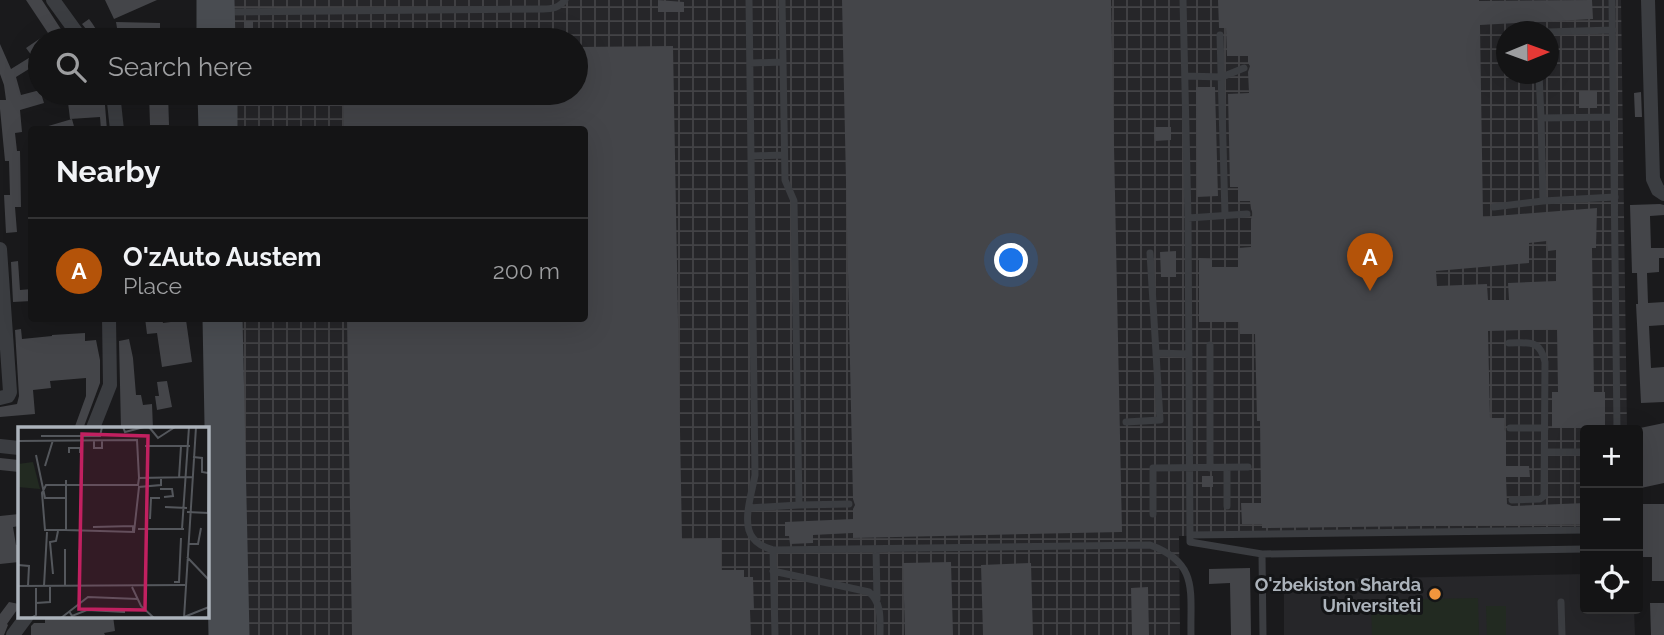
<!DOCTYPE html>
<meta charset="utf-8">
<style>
body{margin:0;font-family:Raleway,sans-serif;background:#212122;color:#f1f3f6}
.controls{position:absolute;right:21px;bottom:21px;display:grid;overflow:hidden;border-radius:7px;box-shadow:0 7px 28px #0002}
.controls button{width:63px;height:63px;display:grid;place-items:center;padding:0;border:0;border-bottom:2px solid #333334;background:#141415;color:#f1f3f6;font:35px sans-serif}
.compass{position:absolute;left:1496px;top:21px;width:63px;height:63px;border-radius:50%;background:#141415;box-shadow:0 7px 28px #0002;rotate:89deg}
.you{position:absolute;left:1012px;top:261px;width:24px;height:24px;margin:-18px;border:5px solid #fff;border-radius:50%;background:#1a73e8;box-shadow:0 0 0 10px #1a73e833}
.badge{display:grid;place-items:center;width:46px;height:46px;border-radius:50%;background:#b45309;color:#fff;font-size:23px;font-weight:700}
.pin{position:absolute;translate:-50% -58px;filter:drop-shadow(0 2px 4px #0008)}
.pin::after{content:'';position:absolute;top:37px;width:24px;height:21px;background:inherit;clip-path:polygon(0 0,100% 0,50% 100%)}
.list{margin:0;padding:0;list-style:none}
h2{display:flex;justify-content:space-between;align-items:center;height:91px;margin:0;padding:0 28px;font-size:30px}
h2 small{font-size:23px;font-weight:400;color:#9d9ea0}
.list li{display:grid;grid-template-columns:46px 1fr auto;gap:21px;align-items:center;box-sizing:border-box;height:105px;padding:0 28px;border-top:2px solid #333334}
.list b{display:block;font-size:26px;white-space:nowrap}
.list p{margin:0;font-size:23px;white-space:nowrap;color:#9d9ea0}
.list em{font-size:23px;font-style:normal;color:#9d9ea0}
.icon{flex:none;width:38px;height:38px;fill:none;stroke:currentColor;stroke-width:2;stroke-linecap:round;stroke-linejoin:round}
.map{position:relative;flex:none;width:1664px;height:635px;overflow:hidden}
.search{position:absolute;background:#141415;box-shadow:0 7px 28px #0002;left:28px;top:28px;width:560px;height:77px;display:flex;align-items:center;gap:18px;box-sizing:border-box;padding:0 24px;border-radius:38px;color:#9d9ea0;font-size:26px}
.panel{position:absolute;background:#141415;box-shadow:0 7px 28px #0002;left:28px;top:126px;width:560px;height:196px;border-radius:7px}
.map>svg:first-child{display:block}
.built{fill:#262629}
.industrial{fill:url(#industrial-grid);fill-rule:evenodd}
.park{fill:#222a21}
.building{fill:#444549;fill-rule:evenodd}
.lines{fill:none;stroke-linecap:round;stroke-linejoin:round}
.lane{stroke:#3b3d41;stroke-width:7}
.street{stroke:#3b3d41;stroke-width:14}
.secondary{stroke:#494c51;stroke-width:21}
.poi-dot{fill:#f1953d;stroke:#141517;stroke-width:2.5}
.labels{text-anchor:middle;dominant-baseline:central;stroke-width:6;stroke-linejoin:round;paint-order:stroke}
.poi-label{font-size:18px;font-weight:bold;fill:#acb3bb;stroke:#141517;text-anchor:end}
.inset-road{fill:none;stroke:#54575c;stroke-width:2}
.view{fill:#c12060;fill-opacity:0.15;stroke:#c12060;stroke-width:3.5}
.inset-edge{fill:none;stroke:#acb3bb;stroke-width:3.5}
</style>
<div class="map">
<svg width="1664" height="635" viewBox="0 0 1664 635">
<defs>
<pattern id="industrial-grid" width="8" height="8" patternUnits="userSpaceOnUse" patternTransform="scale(1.75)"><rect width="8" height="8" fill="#262629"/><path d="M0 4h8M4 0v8" fill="none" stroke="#434346"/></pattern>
</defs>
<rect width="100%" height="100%" fill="#1a1a1c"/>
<path class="built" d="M1585,574V609H1634L1635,635H1284V580Z"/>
<path class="industrial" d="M233,0H1621L1627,430H1585V533L1179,536L1180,635H249L241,319L584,318V130L236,129L235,93H576V40H234ZM1506,32H1548V74H1506Z"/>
<path class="park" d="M1478,598L1479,635H1372L1371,600Z
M1486,606H1506V635H1487Z"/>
<path class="building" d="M26,0H42L68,40H40V69L37,64L16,77L21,95L40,90L44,103L20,110L22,132L15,133L17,151H20L21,207H15L17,232L6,233L4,195H10L9,161H5L0,109V100H6L4,85L0,74V44L11,69L32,56L26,48L48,33Z
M105,0H157L114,19Z
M658,0L684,2V12H658Z
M842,0H1111L1122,532L853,538V533L813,535V543L790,544L789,536H785V522L853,519V509L855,505L853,499Z
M1218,0H1479V1L1592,0L1593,19L1480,25L1483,217L1597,208L1596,248H1592L1594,392H1605V428H1552V392H1558L1557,329L1488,331L1490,418H1505L1504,429L1506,432V466H1529L1530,477H1506L1507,504L1512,506L1585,503V524L1262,528V524H1242L1241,503H1261L1260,421H1257L1255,334H1240L1239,322H1199V258L1212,259V267H1238V248L1251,247V219L1253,214L1251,209L1250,201H1238V187H1230L1228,94L1249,93L1248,72L1250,66L1248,63V56H1227L1226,28H1219ZM1547,241L1548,251L1556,250V281L1508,283L1509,300H1488L1487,284L1437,286L1436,271L1529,263V243Z
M89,19L92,23L103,40H91L90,34L82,24Z
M244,21H253V31H244Z
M116,22L160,23V40H119Z
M673,46L682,539L721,538V570H744V577H753L754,610H750L751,635H352L347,318H584V130H344L343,93H576V47Z
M1196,87H1215L1218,196L1197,197Z
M1579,91H1597V108H1579Z
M1641,92L1642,117H1635L1634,93Z
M79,93H104L107,130H101L100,117L70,119L67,94Z
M149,93H168L169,125H150Z
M72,119L75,130H46L45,127Z
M1154,127H1171V140L1155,141Z
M1660,204L1664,205V215L1650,216L1651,248H1664V258H1659V272L1647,273L1648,303L1664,302V325L1649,326L1651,368L1664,367V402L1641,403L1636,304H1638L1637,273H1632L1630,205Z
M1176,251V277H1161L1160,252Z
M18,261L20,290L32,289V301L13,302L11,262Z
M145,318H162L163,323L186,320L192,362L162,367L157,333L147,334Z
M21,329L22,339L52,336V335L85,333V341L96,340L100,360V383L83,429H74L86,396V378L50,381L51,388L33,390L35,414L0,417V407L17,404L19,396L15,330Z
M129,339L133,358L136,395H141L143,405L152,404L153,429H121L119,341Z
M167,381L172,407L157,410L155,396H159L157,382Z
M1664,423V483L1641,488L1640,428Z
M0,458L19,460V472L0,470Z
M1202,476H1213V487H1202Z
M1642,504H1664V581H1652V557H1642Z
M19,514V526L13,527L16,545H19V562L0,564V516Z
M951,562L953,635H905L903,563Z
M1031,563L1033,635H983L981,565Z
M1250,568L1251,635H1231L1230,583L1209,584V569Z
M1148,587L1149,635H1132L1131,588Z
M9,602L19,604V607L7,624L8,625L4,635H0V614Z
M1650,603H1664V635H1651Z
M45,616H113L115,631L104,633L105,635H31V626L34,623H45Z"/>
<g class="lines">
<path class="lane" d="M749,0L755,475C752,493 741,524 753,538C758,545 765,547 773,550L1150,545C1199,563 1190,591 1191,635
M1183,0L1188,218L1190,542L1262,554L1263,635
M1612,0L1617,430
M225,12L543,9C552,9 559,8 565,0
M1547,32L1613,30
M1220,35L1225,215
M750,63L783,62
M1539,74L1541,118
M1185,76L1222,77L1244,68
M1614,117L1541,118L1543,201L1615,197
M751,156L784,155
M1494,207L1543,201
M1188,218L1247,214
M1150,253L1156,353
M1509,343C1529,343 1540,339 1545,362L1544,496L1540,499L1512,500
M1210,345V468
M1126,422L1160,420L1156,353L1189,354
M1510,428H1545
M1545,452H1585
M1227,468V506
M799,505L849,504
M749,508L799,505L794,201L785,180L782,0
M1153,514V468L1248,467
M1190,535L1585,530
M876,549L877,599
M773,550L775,635
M1262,554L1585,549
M773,571L869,592C882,603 880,619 880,635
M1561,602L1562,635"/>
<path class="street" d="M53,0L82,40
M1648,0L1653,179L1658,190L1664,194
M113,93L117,130
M0,249L10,392L8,396L0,398
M93,428L110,385L109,318
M0,446L19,448
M13,635L27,616"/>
<path class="secondary" d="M207,0V40
M224,0L225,40
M208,93L209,130
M227,93V130
M213,318L219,635
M232,318L239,635"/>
</g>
<circle class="poi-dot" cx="1435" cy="594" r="7"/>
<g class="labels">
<g class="poi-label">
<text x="1421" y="584">O'zbekiston Sharda<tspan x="1421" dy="21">Universiteti</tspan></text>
</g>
</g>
<g transform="translate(18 427)">
<rect width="191" height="191" fill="#1a1a1c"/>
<path d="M15,35L22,62L0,60V37Z" fill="#222a21"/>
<path class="inset-road" d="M105,0L107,5L126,0M131,0L140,11L157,0M23,9H82L84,0M76,13V21H84V13M0,14L119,13L121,51M127,19H172M51,26V21H62V26M18,28L27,71H48M175,30L184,31V45L190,46M27,39L35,13M161,51L163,19M48,53V103L116,105L121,60L143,58V51M142,62H154L155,69L146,70M147,80L169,81M169,85L191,86M190,86L191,47M132,92L133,71H142M75,100L115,99V104M120,102H166M164,102L171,0M48,103H27L24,66L28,58H120L121,51L174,50M170,117H180L183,101M47,122V159M61,123L62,159M169,130L191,153M0,138L11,139L10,159M35,147L32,115L38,114L40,104M156,155H161L163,111M0,159L167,158M26,159L29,105M114,160L123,179L136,191M18,176L32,175V160M51,184L54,189L69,183L107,185M166,190L191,180M13,191L18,188V161M43,191L70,170L120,172M166,191L178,0"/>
<path class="view" d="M64,7L130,9L127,183L61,182Z"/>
<rect width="191" height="191" class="inset-edge"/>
</g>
</svg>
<div class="controls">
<button>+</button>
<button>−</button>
<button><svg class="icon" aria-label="locate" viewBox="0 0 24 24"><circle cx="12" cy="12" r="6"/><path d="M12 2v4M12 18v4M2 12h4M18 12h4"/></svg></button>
</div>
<svg class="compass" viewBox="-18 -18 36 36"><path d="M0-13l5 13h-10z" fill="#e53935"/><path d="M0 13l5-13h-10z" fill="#9d9ea0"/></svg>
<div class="you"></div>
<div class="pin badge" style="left:1370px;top:291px">A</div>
<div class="search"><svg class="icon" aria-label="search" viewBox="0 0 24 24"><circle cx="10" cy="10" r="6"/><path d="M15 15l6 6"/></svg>Search here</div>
<section class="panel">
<h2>Nearby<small></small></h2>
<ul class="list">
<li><span class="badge">A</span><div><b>O'zAuto Austem</b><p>Place</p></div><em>200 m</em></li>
</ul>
</section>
</div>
